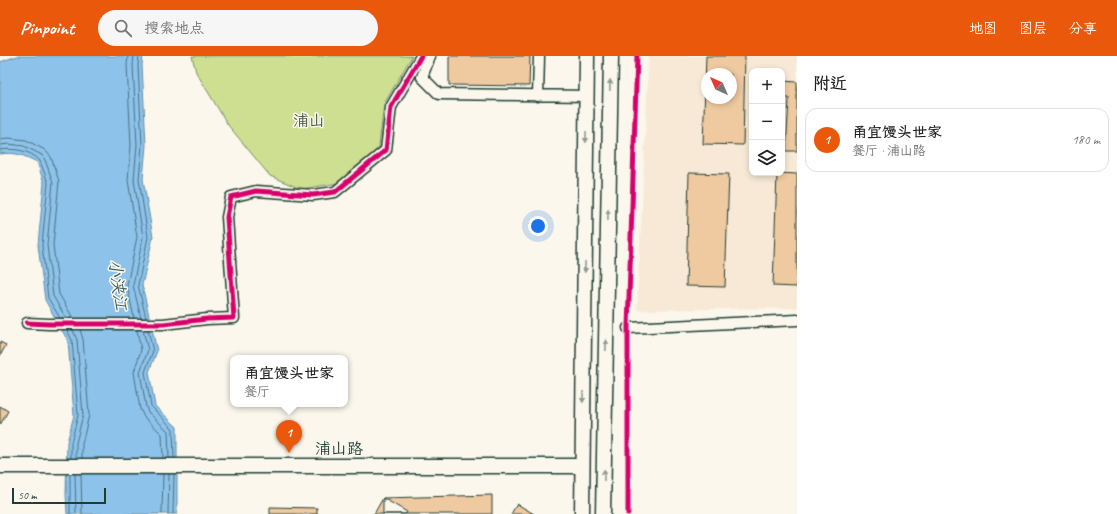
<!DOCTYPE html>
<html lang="zh">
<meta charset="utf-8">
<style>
body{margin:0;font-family:Caveat,"LXGW WenKai TC",sans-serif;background:#f6f6f6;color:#222}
.controls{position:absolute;right:12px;top:12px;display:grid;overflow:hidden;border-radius:8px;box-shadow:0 2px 6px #0003}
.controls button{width:36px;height:36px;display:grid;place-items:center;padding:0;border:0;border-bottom:1px solid #e0e0e0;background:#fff;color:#222;font:20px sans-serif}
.compass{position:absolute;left:701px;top:12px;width:36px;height:36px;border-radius:50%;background:#fff;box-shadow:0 2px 6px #0003;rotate:315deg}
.scale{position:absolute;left:12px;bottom:10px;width:94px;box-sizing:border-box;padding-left:4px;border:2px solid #1f3d34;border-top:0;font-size:11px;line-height:14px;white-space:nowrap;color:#1f3d34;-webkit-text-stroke:3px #fbf7ec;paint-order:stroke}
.you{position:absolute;left:538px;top:170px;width:14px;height:14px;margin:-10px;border:3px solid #fff;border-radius:50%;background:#1a73e8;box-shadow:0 0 0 6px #1a73e833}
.badge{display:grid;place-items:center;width:26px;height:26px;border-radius:50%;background:#ea580c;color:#fff;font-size:13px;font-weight:700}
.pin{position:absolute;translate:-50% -33px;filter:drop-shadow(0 1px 2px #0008)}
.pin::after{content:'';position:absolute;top:21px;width:14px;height:12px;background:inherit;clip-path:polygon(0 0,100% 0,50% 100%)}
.popup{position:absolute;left:230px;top:299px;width:118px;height:52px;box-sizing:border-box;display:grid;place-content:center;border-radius:8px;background:#fff;filter:drop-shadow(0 1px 3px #0005);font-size:13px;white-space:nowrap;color:#767676}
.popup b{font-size:15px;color:#222}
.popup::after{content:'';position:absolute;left:50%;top:100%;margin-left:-8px;border:8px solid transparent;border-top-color:#fff}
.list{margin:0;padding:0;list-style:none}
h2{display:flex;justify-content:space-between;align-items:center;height:52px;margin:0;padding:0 16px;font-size:17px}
h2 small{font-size:13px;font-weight:400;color:#767676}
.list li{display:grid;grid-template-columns:26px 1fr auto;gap:12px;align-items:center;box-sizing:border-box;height:64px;margin:0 8px 8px;padding:0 8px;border:1px solid #e0e0e0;border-radius:12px}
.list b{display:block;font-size:15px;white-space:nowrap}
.list p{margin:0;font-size:13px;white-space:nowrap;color:#767676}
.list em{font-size:13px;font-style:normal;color:#767676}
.icon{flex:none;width:22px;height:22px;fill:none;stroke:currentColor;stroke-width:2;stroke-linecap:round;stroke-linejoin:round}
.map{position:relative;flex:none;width:797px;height:458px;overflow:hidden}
header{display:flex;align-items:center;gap:24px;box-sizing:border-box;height:56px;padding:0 20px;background:#ea580c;color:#fff}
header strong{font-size:19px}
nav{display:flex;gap:22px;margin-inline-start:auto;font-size:14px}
.search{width:280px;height:36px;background:#f6f6f6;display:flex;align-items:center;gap:10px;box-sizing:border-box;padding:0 14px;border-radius:22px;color:#767676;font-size:15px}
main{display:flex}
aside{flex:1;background:#fff}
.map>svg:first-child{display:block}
.built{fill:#f7e9d5;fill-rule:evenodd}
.green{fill:#cedf92;stroke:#768e63}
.water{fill:#8dc2eb;stroke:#618da2}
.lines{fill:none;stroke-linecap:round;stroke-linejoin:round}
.shore{stroke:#4b727d;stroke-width:1}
.building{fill:#efc99f;stroke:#1f3d34;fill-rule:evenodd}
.street-casing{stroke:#1f3d34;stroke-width:13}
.secondary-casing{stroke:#1f3d34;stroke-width:17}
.street{stroke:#fbf7ec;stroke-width:10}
.secondary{stroke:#fbf7ec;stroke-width:14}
.cycleway-casing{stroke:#fbf7ec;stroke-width:8}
.cycleway{stroke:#d6006c;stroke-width:5}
.oneway{fill:#8d9a90}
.labels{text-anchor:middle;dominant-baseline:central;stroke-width:3;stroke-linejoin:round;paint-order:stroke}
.park-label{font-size:16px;fill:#425d47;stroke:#fbf7ec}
.street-label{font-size:16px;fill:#1f3d34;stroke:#fbf7ec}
.water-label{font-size:17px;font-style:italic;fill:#3a5e62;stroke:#fbf7ec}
</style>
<header>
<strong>Pinpoint</strong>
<div class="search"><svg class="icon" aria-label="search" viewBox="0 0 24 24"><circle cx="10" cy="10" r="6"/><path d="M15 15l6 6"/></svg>搜索地点</div>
<nav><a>地图</a><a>图层</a><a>分享</a></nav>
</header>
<main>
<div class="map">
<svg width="797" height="458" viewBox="0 0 797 458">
<rect width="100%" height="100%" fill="#fbf7ec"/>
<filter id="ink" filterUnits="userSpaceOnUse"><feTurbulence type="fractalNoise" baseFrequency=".025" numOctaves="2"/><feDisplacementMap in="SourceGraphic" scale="8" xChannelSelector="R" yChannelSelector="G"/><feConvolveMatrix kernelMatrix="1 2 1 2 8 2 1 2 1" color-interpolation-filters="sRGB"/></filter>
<g filter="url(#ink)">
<path class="built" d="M649,0H797V252L637,254ZM752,15H782V117H752ZM707,18H731V42H707Z"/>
<path class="green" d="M192,0H412L384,48L378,98L339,127L301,133L270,120L228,69L196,16Z"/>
<path class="water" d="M17,0H143L142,9L146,89L143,123L153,181L142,229L157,295L149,316L155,350L177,371V458H67L66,438L67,386L74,359L68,285L45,244L38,189L44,127L37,106C23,99 16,96 0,98V6Z"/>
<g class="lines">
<path class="shore" d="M128,0L127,9L131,89L128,124L137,181L127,229L134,262
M134,0L133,9L137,89L134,124L143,181L133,229L141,262
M139,0L138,9L142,89L139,123L148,181L138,229L146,262
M0,83L9,82L26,84L45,94L51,101L59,125L53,189L59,238L73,262
M0,89L9,88L24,90L42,99L45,104L53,126L47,189L53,240L66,262
M0,94C13,92 31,94 40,105L48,127L42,189L48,242L60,262
M67,274L72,284L78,359L71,387V402
M73,274L77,284L83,359L76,387V402
M80,274L83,283L89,359L82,388V402
M137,274L141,294L134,316L140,353L144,361L162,378L163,402
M143,274L148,294L140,316L146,351L148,356L168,375L169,402
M148,274L153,295L145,316L151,350L173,373L174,402
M70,418V458
M75,418L76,458
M81,418L82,458
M162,458L163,418
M168,458L169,418
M173,458L174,418"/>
</g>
<path class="building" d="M449,0H530L529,30L449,29Z
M706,0H745L743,89L703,88ZM707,18H731V42H707Z
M782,25L797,26V95H786L789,42H782Z
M689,117L729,118L725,231L686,230Z
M777,117L797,118V231L773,230Z
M0,286L6,289L0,300Z
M0,350L8,355L0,369Z
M492,439V458H383V442Z
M383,442L407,456L406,458H374Z
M517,448L534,458H511Z
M270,451L317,452V458H270Z"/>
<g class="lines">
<g class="street-casing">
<path id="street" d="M430,0L422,21L439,38L587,40
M538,40L539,0
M27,267L49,268H163L207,263L234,262L227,161L231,141L256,135L313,139L335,136L386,94L391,51L421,0
M628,272L797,264"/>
</g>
<g class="secondary-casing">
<path id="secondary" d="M0,410H582
M582,458L587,0
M603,458L611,0"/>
</g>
<use href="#street" class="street"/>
<use href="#secondary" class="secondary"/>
<g class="cycleway-casing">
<path id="cycleway" d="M27,267L49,268H163L207,263L234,262L227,161L231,141L256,135L313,139L335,136L386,94L391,51L421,0
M628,458V272L637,0"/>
</g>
<use href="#cycleway" class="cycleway"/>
</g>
<defs><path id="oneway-solid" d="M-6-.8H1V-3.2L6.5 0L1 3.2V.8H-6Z"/></defs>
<g class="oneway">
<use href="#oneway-solid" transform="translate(610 29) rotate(-89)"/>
<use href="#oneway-solid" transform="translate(586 81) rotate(91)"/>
<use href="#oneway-solid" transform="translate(608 159) rotate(-89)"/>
<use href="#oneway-solid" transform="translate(585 211) rotate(91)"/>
<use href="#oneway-solid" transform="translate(606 289) rotate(-89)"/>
<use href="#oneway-solid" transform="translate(583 341) rotate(91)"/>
<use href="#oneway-solid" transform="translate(604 419) rotate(-89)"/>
</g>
</g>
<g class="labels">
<g class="park-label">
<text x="309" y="65">浦山</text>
</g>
<g class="street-label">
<text x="339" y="393">浦山路</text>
</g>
<g class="water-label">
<text transform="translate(118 229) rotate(82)">小浃江</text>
</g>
</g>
</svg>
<div class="controls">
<button>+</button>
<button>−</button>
<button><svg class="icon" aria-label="layers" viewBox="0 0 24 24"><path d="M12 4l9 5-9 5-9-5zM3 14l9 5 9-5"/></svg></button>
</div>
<svg class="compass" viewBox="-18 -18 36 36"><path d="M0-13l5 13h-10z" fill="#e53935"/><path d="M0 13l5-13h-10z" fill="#767676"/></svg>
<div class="scale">50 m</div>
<div class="you"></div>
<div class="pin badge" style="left:289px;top:397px">1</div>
<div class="popup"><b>甬宜馒头世家</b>餐厅</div>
</div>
<aside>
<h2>附近<small></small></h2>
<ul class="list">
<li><span class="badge">1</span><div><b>甬宜馒头世家</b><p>餐厅 · 浦山路</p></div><em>180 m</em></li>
</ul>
</aside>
</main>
